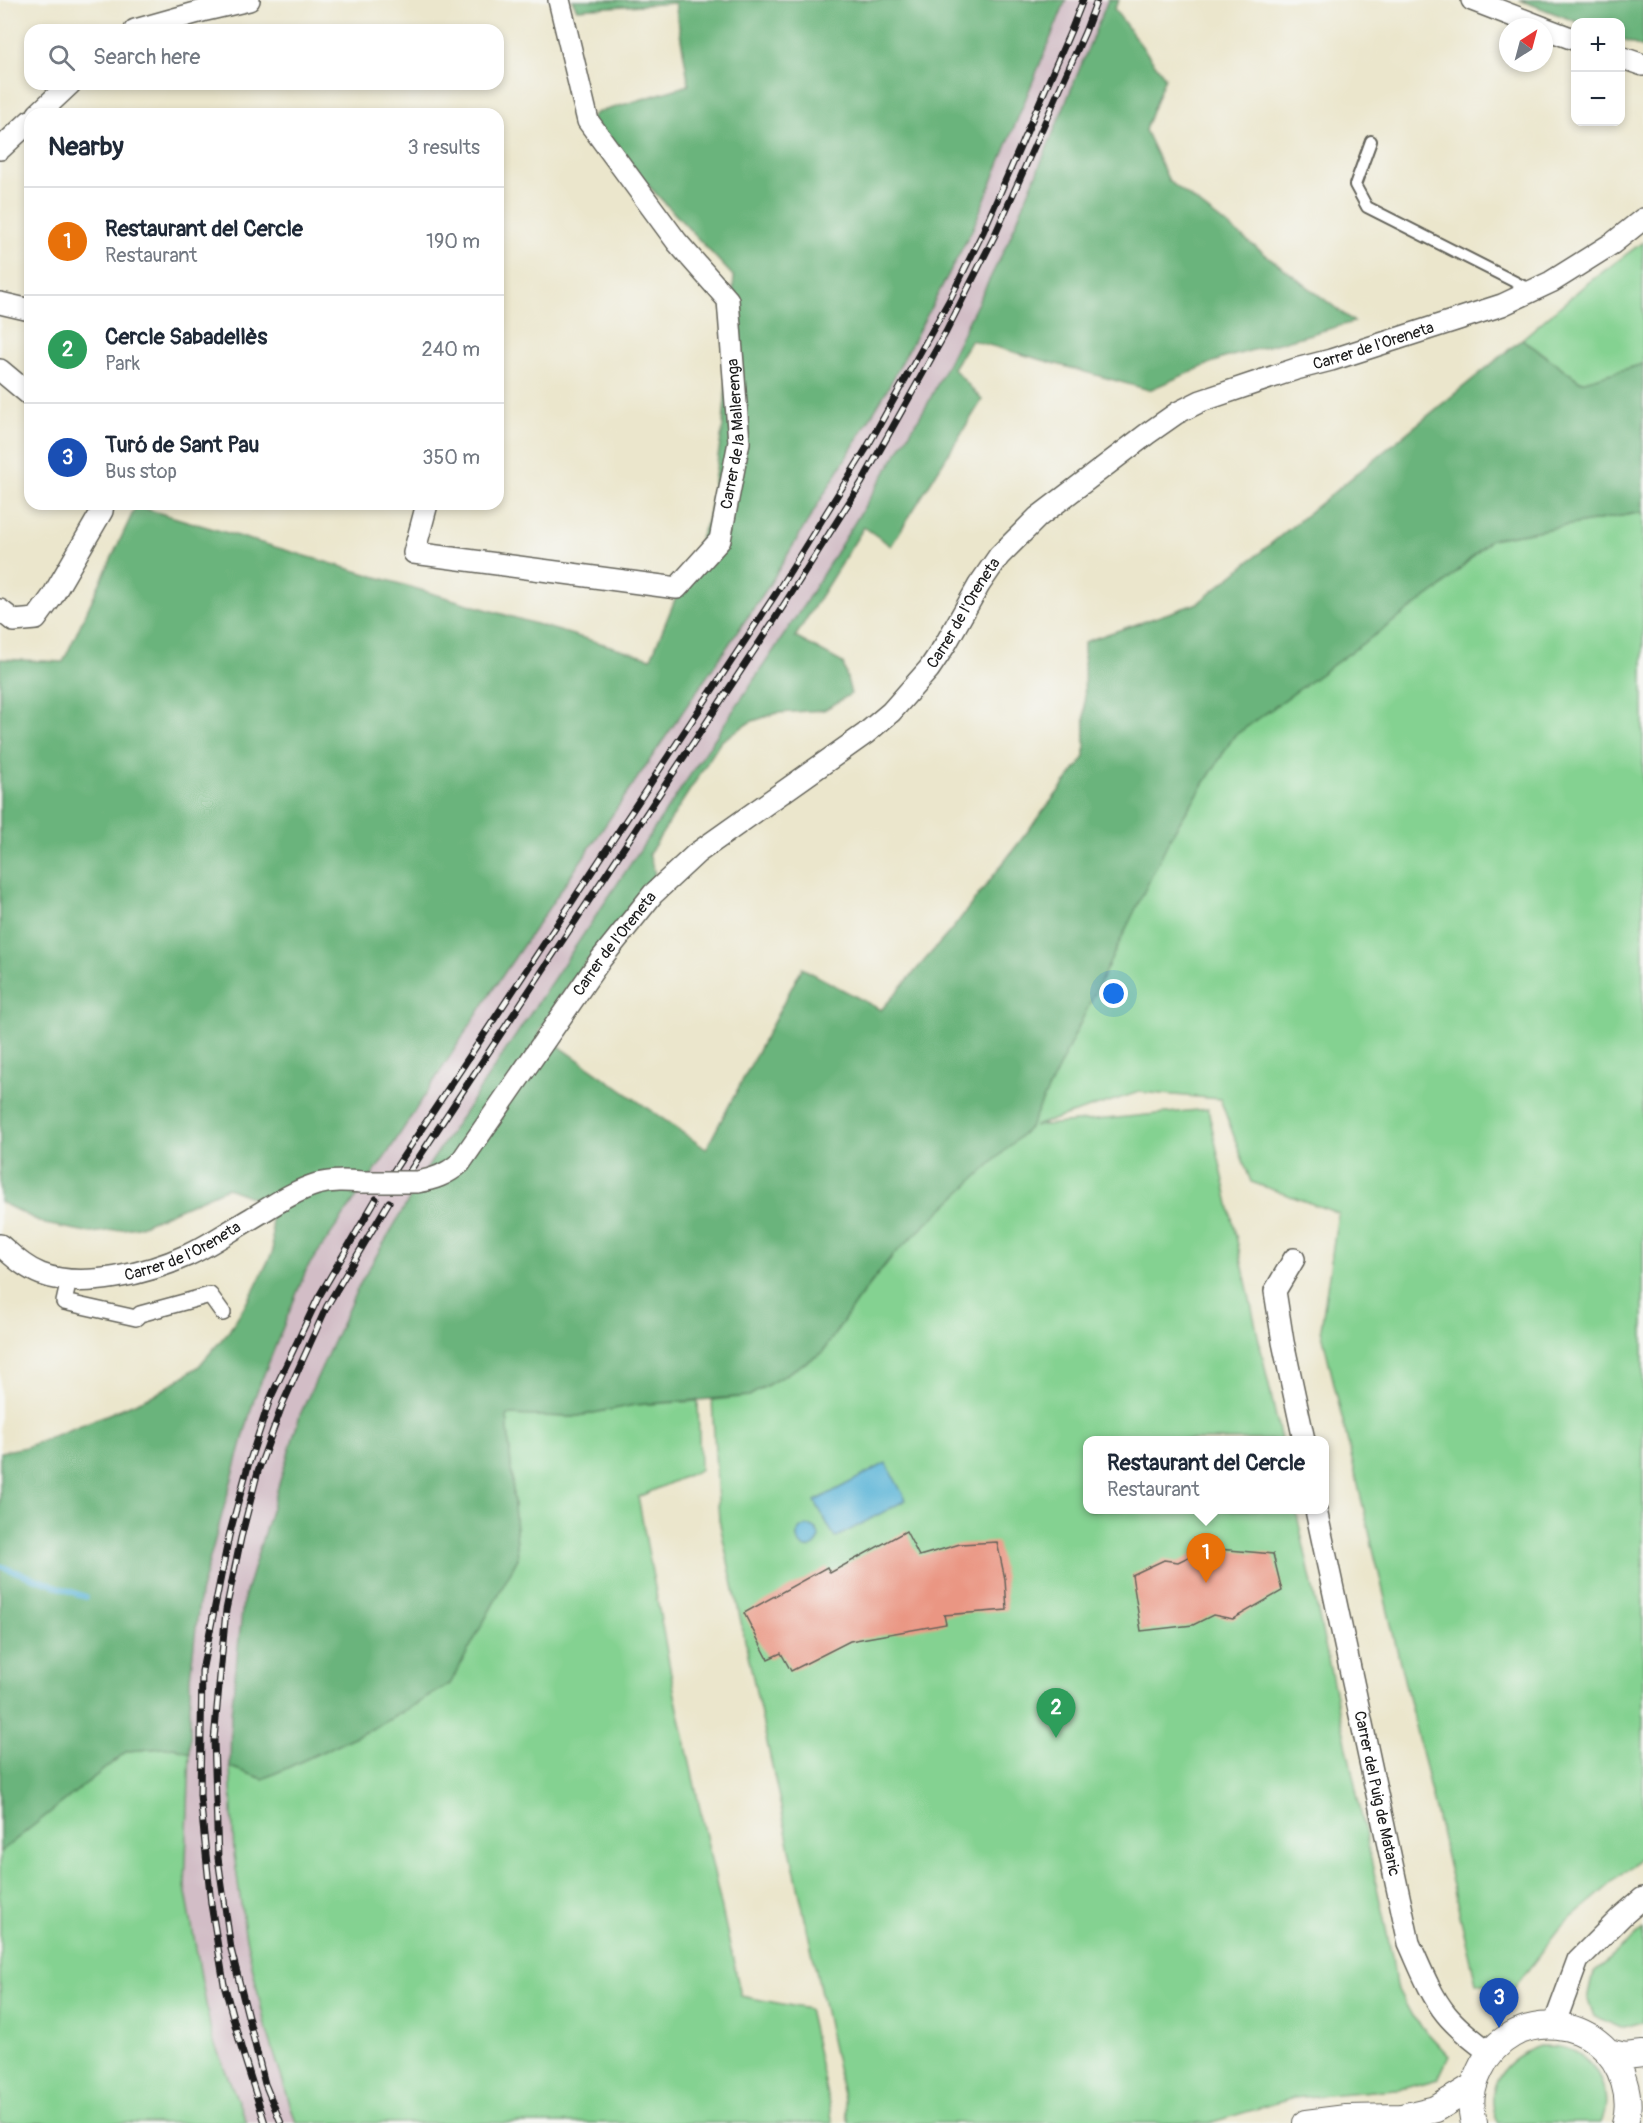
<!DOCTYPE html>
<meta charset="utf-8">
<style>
body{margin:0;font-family:Pangolin,sans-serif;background:#f2f2f3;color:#1f2937}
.controls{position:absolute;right:18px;top:18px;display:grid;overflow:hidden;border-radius:12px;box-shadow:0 3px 9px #0003}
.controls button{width:54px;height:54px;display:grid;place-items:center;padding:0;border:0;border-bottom:2px solid #e0e1e3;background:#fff;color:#1f2937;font:30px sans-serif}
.compass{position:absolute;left:1499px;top:18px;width:54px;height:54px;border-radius:50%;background:#fff;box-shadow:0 3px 9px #0003;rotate:36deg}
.you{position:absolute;left:1114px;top:994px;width:21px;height:21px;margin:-15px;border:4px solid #fff;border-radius:50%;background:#1a73e8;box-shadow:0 0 0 9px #1a73e833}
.badge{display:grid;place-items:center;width:39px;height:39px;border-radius:50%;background:#0b8043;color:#fff;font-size:20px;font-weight:700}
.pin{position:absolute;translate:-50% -50px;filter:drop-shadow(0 2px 3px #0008)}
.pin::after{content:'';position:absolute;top:32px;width:21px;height:18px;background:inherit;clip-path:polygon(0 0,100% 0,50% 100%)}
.popup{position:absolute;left:1083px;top:1436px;width:246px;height:78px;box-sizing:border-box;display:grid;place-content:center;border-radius:12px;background:#fff;filter:drop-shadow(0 2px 4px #0005);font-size:20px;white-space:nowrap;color:#747a83}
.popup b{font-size:22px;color:#1f2937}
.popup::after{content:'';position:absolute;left:50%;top:100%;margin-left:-12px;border:12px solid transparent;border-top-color:#fff}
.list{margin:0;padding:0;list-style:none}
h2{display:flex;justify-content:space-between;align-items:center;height:78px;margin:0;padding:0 24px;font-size:26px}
h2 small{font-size:20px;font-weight:400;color:#747a83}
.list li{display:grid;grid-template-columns:39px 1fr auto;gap:18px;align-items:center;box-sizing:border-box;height:108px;padding:0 24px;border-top:2px solid #e0e1e3}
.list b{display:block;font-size:22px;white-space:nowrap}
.list p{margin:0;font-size:20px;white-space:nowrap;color:#747a83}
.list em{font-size:20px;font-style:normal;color:#747a83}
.icon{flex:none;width:33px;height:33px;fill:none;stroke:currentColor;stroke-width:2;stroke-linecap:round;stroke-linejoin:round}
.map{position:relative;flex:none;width:1643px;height:2123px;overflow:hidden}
.search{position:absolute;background:#fff;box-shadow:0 3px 9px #0003;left:24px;top:24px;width:480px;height:66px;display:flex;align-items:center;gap:15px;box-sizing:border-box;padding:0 21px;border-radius:18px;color:#747a83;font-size:22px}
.panel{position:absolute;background:#fff;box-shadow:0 3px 9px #0003;left:24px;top:108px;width:480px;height:402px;border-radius:18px}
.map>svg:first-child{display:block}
.industrial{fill:#d2bdc6}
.green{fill:#84d291;stroke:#507756;stroke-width:1.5}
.forest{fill:#6bb47b;stroke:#44684c;stroke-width:1.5}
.water{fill:#5bb5d8;stroke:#3c687a;stroke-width:1.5}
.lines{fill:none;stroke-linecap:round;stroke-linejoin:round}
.stream{stroke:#5bb5d8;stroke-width:6}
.building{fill:#ea9683}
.service-casing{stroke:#64635a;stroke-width:14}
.pedestrian-casing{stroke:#64635a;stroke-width:18}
.minor-casing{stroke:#64635a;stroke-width:24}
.tertiary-casing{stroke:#64635a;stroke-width:28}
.service{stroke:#fff;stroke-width:10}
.pedestrian{stroke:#fff;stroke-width:15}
.minor{stroke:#fff;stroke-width:21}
.tertiary{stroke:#fff;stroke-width:26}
.rail-casing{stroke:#1c1c1c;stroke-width:7}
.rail{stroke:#f6f6f2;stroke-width:4.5;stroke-dasharray:14;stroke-linecap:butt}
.minor-bridge-casing{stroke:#64635a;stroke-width:24;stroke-linecap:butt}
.minor-bridge{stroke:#fff;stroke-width:21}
.labels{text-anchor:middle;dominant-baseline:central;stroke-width:5;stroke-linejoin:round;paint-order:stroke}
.street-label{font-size:16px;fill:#1c1c1c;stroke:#f6f6f2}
</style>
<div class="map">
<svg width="1643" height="2123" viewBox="0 0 1643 2123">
<rect width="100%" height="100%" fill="#f6f6f2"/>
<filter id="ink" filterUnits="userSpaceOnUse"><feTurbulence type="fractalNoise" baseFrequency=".0167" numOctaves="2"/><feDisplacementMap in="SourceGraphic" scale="12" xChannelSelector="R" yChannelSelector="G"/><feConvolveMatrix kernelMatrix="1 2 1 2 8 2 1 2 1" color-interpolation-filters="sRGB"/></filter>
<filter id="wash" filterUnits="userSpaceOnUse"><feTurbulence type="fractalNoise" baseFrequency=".008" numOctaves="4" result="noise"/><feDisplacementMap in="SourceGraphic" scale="24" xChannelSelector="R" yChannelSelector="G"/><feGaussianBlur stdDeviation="1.35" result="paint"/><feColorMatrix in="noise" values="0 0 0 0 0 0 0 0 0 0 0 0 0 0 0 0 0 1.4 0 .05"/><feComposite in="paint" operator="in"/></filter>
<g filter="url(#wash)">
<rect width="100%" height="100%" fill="#ebe6cc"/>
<path class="industrial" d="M1066,0H1108L1009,240L927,405L802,608L431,1162L358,1287L231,1714L230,1772L234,1854L245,1933L265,2025L296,2123H247L212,2038L185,1887L190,1753V1678L200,1594L254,1399L307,1268L387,1154L494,988L768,587L887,390L973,228Z"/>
<path class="green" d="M1643,242V364L1582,382L1522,339L1585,285Z
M1643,512V1856L1561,1927L1511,1992L1476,1983L1321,1329L1338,1213L1251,1182L1220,1099L1139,1092L1034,1126L1208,1109L1281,1440H1088V1510H1296L1392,1957L1396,1986L1412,2016L1449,2056L1438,2079L1406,2088L1294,2098L1209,2123H849L719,1520L712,1400L749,1396L822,1353L856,1302L892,1257L1171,836L1234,736L1440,588L1491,539Z
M698,1401L700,1470L638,1497L675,1695L741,1996L808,2009L833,2123H296L265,2025L245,1933L234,1854L230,1767L263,1779L380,1725L450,1684L518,1558L507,1415L573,1417L634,1405Z
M174,1747L190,1753L185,1887L212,2038L247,2123H0V1852L127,1751Z
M1643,1930V2022L1621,2028L1594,2016L1588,2000L1594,1973Z
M1540,2046C1552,2046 1565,2046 1577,2053C1600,2066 1613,2098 1601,2123H1498C1482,2085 1505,2058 1540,2046Z"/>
<path class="forest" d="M572,0H1066L973,228L887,390L768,587L494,988L387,1154L307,1268L254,1399L200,1594L190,1678V1753L174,1747L127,1751L0,1852V1452L26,1447L116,1411L158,1393L198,1367L229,1331L253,1292L273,1251L270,1204L227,1188L138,1227L92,1233L45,1224L0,1202V659L63,662L136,506L651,658L708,519L723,425L734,277L588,121L596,113L689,85L675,3L577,9Z
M1108,0H1119L1114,9L1165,77L1145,130L1169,181L1354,322L1221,359L1149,390L971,340L953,368L982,400L891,546L864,527L795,637L843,663L851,694L824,710L777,713L750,722L721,741L649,854L655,874L569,984L539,1032L706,1149L802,968L881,1010L953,928L1085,757L1084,642L1198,603L1522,339L1581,382L1643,364V512L1491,539L1440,588L1234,736L1171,836L1030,1127L891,1257L856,1302L822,1353L749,1396L634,1405L573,1417L507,1415L518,1558L450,1684L380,1725L263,1779L230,1767L231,1714L243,1602L300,1415L358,1287L431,1162L802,608L927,405L1009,240Z
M1520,0H1643V48L1621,39L1620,22H1577Z"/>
<path class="water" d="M886,1463L906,1500L835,1538L815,1501Z
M797 1537a11 11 0 1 1 22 0a11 11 0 1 1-22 0Z"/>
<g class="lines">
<path class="stream" d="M0,1566L86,1597"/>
</g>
<g id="blocks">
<path class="building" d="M906,1531L919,1556L960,1544L997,1542L1005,1579L1007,1610L944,1615L946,1624L850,1641L791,1671L781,1653L768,1659L744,1613L827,1567L830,1573Z
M1207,1548L1273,1554L1282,1591L1233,1619L1213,1615L1193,1625L1141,1631L1132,1575L1164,1560L1178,1562Z"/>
</g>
</g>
<g filter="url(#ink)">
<use href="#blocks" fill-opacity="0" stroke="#64635a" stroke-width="1.5"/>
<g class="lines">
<g class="service-casing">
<path id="service" d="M1371,141L1355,185L1367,207L1531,290"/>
</g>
<g class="pedestrian-casing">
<path id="pedestrian" d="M69,1280L64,1302L136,1318L140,1314L210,1295L223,1313"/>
</g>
<g class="minor-casing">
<g id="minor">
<path d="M1472,0L1542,27"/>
<path d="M1544,28L1576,40"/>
<path d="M135,30L206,10L249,0"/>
<path d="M1620,57L1643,65"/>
<path d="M38,114L70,84"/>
<path d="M0,149L30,121"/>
<path d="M0,303L30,310"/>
<path d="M0,370L30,395"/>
<path id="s1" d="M427,504L414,553L677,588L720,540L739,442L728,300L677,242L588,121L559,0"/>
<path d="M0,610L14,621L36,619L52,597L102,511L103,504"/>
<path id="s2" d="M417,1182C434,1179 446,1175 460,1163L601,959L653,894L697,853L865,734L891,712L929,669L945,645L979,585L999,556L1038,517L1147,434L1177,413L1201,401L1296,369L1331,360L1502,305L1551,282L1613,243L1643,219"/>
<path id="s3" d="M0,1245C13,1256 25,1268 41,1274C83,1290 149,1273 188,1255C210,1245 231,1230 252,1218C272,1206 294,1191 317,1184C332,1180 347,1181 362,1182"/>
<path d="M1294,1259L1275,1291L1283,1342L1304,1440"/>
<path id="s4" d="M1316,1510L1409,1943C1420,1967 1430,1994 1446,2014C1458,2029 1474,2041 1489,2052"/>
<path d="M1554,2025L1578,1960L1622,1916L1643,1898"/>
</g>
</g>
<g class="tertiary-casing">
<path id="tertiary" d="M1609,2052L1625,2056L1643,2054
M1306,2123L1346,2118L1402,2117L1436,2109L1472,2087
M1474,2123C1469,2102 1471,2089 1480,2070C1510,2004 1605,2014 1624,2082C1628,2095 1629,2110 1625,2123"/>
</g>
<use href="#service" class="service"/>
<use href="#pedestrian" class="pedestrian"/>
<use href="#minor" class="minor"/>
<use href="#tertiary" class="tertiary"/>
<g class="rail-casing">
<path id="rail" d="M410,1171L773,622L862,482L946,332L994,237L1085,32L1097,0
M393,1172L777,592L866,449L950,299L983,232L1072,28L1083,0
M265,2123L241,2047L224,1984L211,1904L200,1795L202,1671L229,1536L248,1466L270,1399L318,1298L376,1199
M281,2123L265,2084L231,1949L218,1858L214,1740L226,1610L241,1538L258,1471L283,1403L327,1306L389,1202"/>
</g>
<use href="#rail" class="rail"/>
<g class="minor-bridge-casing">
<path id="minor-bridge" d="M362,1182H417"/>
</g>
<use href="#minor-bridge" class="minor-bridge"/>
</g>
</g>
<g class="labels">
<g class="street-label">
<text stroke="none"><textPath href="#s2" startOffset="1306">Carrer de l'Oreneta</textPath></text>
<text stroke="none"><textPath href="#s1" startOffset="488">Carrer de la Mallerenga</textPath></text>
<text stroke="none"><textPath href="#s2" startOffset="802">Carrer de l'Oreneta</textPath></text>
<text stroke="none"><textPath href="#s2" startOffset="316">Carrer de l'Oreneta</textPath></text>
<text stroke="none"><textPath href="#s3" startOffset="198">Carrer de l'Oreneta</textPath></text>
<text stroke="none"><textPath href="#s4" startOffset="290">Carrer del Puig de Mataric</textPath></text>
</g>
</g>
</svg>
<div class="controls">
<button>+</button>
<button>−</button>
</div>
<svg class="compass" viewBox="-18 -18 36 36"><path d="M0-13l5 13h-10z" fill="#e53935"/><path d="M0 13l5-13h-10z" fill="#747a83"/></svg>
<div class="you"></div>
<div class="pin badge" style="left:1206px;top:1583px;background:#e8710a">1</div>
<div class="popup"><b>Restaurant del Cercle</b>Restaurant</div>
<div class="pin badge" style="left:1056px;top:1738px;background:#2e9e5b">2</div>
<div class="pin badge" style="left:1499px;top:2028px;background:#1a4fb4">3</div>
<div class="search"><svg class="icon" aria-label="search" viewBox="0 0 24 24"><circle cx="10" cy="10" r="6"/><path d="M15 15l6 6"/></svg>Search here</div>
<section class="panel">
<h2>Nearby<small>3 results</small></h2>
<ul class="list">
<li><span class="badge" style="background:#e8710a">1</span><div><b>Restaurant del Cercle</b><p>Restaurant</p></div><em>190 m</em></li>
<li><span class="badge" style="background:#2e9e5b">2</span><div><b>Cercle Sabadellès</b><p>Park</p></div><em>240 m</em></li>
<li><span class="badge" style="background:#1a4fb4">3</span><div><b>Turó de Sant Pau</b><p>Bus stop</p></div><em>350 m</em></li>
</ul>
</section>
</div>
